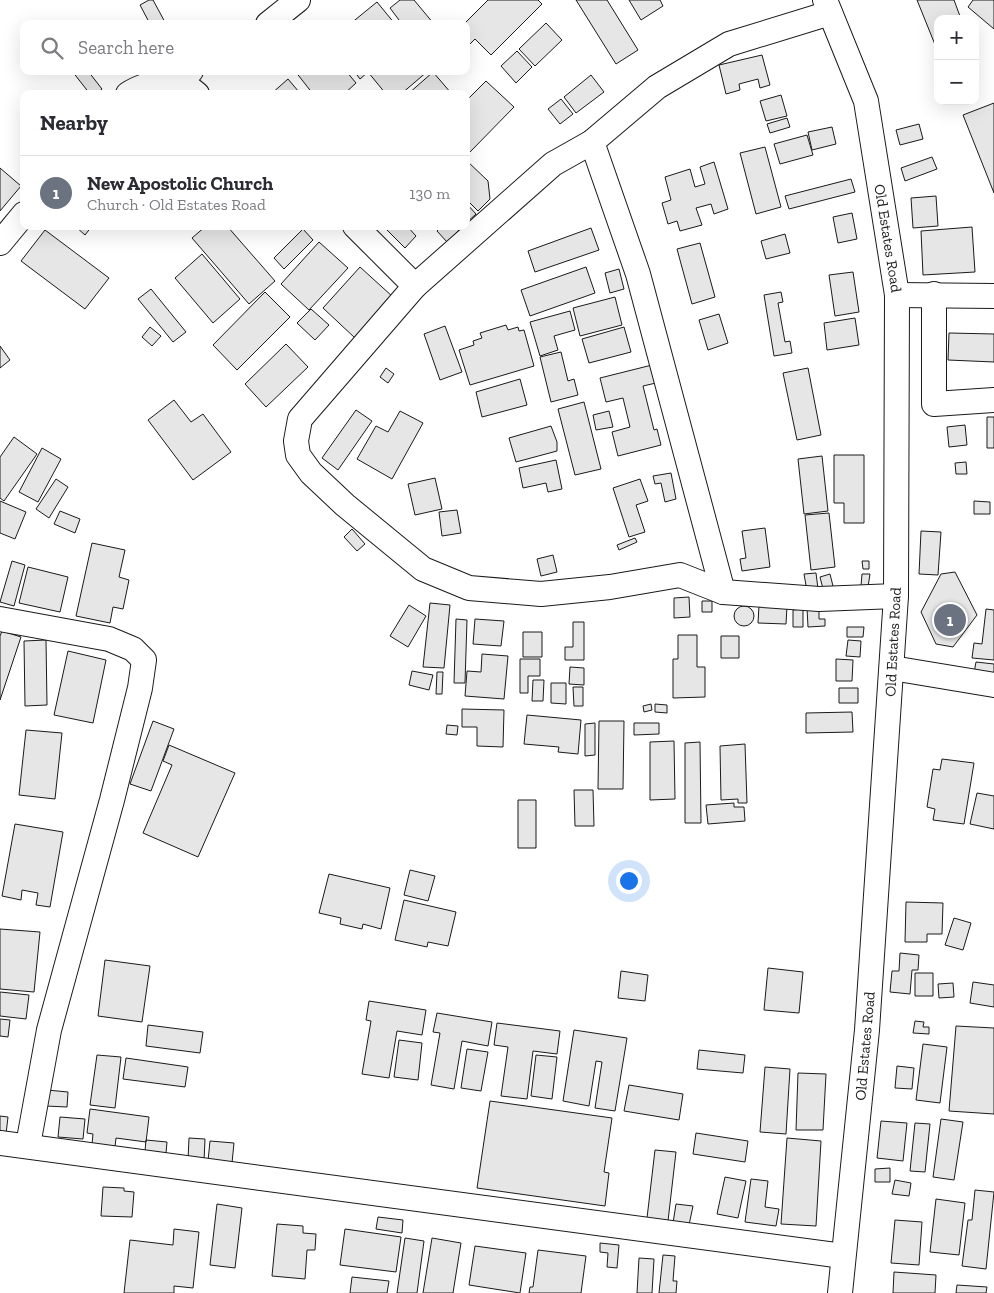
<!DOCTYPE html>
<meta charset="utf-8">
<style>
body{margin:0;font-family:"Zilla Slab",serif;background:#f2f2f3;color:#2b2b33}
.controls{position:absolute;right:15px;top:15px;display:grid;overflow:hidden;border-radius:10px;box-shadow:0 5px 20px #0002}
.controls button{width:45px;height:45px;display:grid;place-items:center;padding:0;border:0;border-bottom:1px solid #e1e1e2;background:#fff;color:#2b2b33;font:25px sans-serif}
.you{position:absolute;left:628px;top:880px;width:18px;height:18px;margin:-12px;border:4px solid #fff;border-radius:50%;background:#1a73e8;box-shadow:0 0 0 8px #1a73e833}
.badge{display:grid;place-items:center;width:32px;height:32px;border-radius:50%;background:#111827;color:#fff;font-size:16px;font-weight:700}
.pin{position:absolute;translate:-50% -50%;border:2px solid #fff;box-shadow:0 1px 5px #0006}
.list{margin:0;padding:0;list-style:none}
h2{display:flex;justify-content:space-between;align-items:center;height:65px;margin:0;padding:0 20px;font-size:21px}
h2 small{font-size:16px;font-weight:400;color:#7c7c81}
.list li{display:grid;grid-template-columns:32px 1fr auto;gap:15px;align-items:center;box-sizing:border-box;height:75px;padding:0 20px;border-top:1px solid #e1e1e2}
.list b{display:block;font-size:19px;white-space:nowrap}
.list p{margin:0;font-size:16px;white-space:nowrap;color:#7c7c81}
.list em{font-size:16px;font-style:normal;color:#7c7c81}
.icon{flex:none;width:28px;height:28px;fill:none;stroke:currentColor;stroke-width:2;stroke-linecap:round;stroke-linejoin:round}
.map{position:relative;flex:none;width:994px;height:1293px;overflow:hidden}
.search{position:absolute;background:#fff;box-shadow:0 5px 20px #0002;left:20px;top:20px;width:450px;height:55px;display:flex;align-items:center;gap:12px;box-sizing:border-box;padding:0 18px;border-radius:10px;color:#7c7c81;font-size:19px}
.panel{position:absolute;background:#fff;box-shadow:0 5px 20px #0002;left:20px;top:90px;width:450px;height:140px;border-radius:10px}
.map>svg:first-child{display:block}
.building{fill:#e6e6e6;stroke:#1a1a1a}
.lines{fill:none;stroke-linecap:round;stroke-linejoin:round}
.minor-casing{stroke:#1a1a1a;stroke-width:26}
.minor{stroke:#fff;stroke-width:24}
.labels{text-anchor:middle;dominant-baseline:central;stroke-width:4;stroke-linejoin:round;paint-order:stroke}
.street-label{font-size:15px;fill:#1a1a1a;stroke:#fff}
</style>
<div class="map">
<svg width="994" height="1293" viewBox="0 0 994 1293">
<rect width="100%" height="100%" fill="#fff"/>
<path class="building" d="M149,0H153L166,24H150L140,5Z
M400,0H414L434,24H402L390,8Z
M488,0H538L542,4L491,55L475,39L466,48V24H464Z
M576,0H607L638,50L616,64Z
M629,0H660L663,6L641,20Z
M917,0H954L961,19H938V52Z
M973,0H994V29L968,7Z
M377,2L395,24H350Z
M546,23L562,40L535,66L519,49Z
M517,51L532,67L516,83L501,66Z
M762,55L770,85L760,88L758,79L739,84L740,90L726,94L719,65Z
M72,71H88L102,89L96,94H90Z
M295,71H346L356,83L344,94H313Z
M354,71H428L401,94H386L368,72L360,79Z
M433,72L451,93L408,94Z
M591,75L604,92L576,113L564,97Z
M288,79L299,92L297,94H271Z
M486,81L514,107L470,152L466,149V101Z
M781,95L787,116L766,121L760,101Z
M561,99L573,114L560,124L548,109Z
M994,103V193L963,115Z
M787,118L790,127L770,133L767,124Z
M919,124L923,139L900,145L896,130Z
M832,127L836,144L812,150L808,132Z
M807,135L813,155L780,164L774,144Z
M765,147L781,207L756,214L740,153Z
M932,157L937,169L905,181L901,168Z
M466,160L488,181L490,199L478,211L466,199Z
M714,162L728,209L714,214L711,204L696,208L702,225L680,231L677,221L668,224L662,203L671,200L665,177L690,169L695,187L705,184L700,167Z
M0,168L21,186L0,211Z
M851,179L855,192L789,209L785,196Z
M936,196L938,226L913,228L911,198Z
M466,203L476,214L466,223Z
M852,213L857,239L838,243L833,217Z
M75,226H92L85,235Z
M206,226H227L275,281L249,304L192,238Z
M383,226H407L416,236L405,248Z
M442,226H463L447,242L437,231Z
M972,227L975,272L923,275L921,231Z
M591,228L599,250L535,272L528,251Z
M303,229L313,240L284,269L274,258Z
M45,230L109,278L85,309L21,261Z
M785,234L790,253L766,259L761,241Z
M319,242L348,268L309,310L281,284Z
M700,243L715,297L692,304L677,249Z
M202,254L240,299L213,323L175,278Z
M360,267L393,297L355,338L323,308Z
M586,267L595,293L530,316L521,290Z
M619,269L624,289L610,293L605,273Z
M853,272L859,312L835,316L829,275Z
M151,289L186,332L173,342L138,299Z
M265,292L290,317L237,370L213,345Z
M781,292L783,302L778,303L785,342L790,341L792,353L774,356L764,295Z
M615,297L622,325L580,336L573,308Z
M311,309L329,325L315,340L297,323Z
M570,311L575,330L554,336L558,350L540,356L530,322Z
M719,314L728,343L708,350L699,320Z
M855,318L859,345L827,350L824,323Z
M506,325L508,330L518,327L519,331L524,330L534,366L470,385L459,350L474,345L473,341L482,338L480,333Z
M445,326L462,372L440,380L424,334Z
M150,327L161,336L152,346L142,337Z
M624,327L631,352L589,363L582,339Z
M949,333L994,334V362L948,360Z
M286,344L308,367L266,407L245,384Z
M0,346L10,360L0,368Z
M561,352L568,381L574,379L578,395L551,402L540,357Z
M652,365L656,383L643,386L654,430L657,429L661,445L618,456L612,432L630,427L623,398L606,402L600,378Z
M386,368L394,374L388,383L380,377Z
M808,368L821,435L797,440L783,373Z
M520,379L527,405L482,417L476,392Z
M174,400L191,422L203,414L231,452L193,480L148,420Z
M584,402L601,469L575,475L558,409Z
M356,410L372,421L338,470L322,458Z
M400,411L423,423L392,479L357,459L376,426L388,432Z
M609,411L613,427L596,430L593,415Z
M987,417H994V448H987Z
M965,425L967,445L949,447L947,427Z
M551,426L557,442V451L516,462L509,438Z
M14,437L37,454L4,501L0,498V457Z
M42,448L61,459L38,502L19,492Z
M834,455H864V523H844V503H834Z
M822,456L828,511L804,514L798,459Z
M556,460L562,489L548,492L546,483L523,488L519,468Z
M966,462L967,474H956L955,463Z
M671,473L676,499L665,502L661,483L655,484L653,476Z
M435,478L442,509L415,515L408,484Z
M56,479L68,487L49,518L36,509Z
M640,479L648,501L636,505L645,532L629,537L613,488Z
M0,501L26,512L15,539L0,533Z
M974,501L990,502V514H974Z
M457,510L461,533L442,536L439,512Z
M60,511L80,519L75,533L54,524Z
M829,513L835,567L811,570L805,515Z
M765,528L770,567L742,571L740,559L746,558L742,531Z
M352,529L365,544L357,551L344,537Z
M921,531L941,532L938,575L919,574Z
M635,538L637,542L619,550L617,545Z
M92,543L125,550L119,577L129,580L123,609L113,607L110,623L76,616Z
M553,555L557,572L541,576L537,559Z
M12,561L25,565L14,606L0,602Z
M862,561H869V569H863Z
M28,567L68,577L60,612L19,603Z
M955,572L977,615L953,647L936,644L921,612L941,574Z
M816,573L818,589L807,591L804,574Z
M830,574L833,586L823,589L820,577Z
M862,574H870L868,587L861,586Z
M689,597L690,617L674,618V598Z
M702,601H712V612H702Z
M430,603L450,605L444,668L423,667Z
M409,605L426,616L408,647L390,636Z
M759,605L787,606L786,624L758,623Z
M734 616a10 10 0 1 1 20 0a10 10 0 1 1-20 0Z
M807,608H819V619H825V626L808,627Z
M803,609V627H793V610Z
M986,609L994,610V660L972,658L974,643L982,644Z
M456,619L467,620L465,683H454Z
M475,619L504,621L501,646L473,644Z
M573,622H584V660H565V647H573Z
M847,627H864L863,637H847Z
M2,631L21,637L0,700V636Z
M523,632H542V657H523Z
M678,635H697V667H705V697L673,698V659H678Z
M721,636H739V658H721Z
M46,640L47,705L25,706L24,641Z
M848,640L861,641L860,657L846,656Z
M68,651L106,660L93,723L54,715Z
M482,654L508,656L504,699L465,696L467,671L481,672Z
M520,659H540V676H528V693H520Z
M836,659L853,660L852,681H836Z
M976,662L994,664V676L974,673Z
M570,667L584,668V685L569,684Z
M412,671L433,675L429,690L409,685Z
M437,672H443L442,694H436Z
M533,680H544L543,701H532Z
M551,683H566V704L551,703Z
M573,687H583V706H574Z
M839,688H858V703H839Z
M651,704L652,710L644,712L643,706Z
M655,704L667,705V713L655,712Z
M462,709L504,710L503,747L477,746V727H462Z
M852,712L853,732L806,733V713Z
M527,715L581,720L578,754L558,752L559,747L524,744Z
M153,721L174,729L151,791L130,784Z
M599,721H624L623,789H598Z
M595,723V755L585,756V724Z
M634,723H659V734L634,735Z
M447,725L458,726L457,735L446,734Z
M26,730L62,733L55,799L19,795Z
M674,741L675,799L650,800V742Z
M700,742L701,823H685V743Z
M745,744L747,803H738V799L721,800L720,746Z
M169,745L235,773L198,857L143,833L172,765L163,761Z
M942,759L974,763L964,824L933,820L935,809L927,807L933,769L940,770Z
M574,790H593L594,826H575Z
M977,793L994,796V829L970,824Z
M518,800H536V848H518Z
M734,803V807H744L745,821L708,824L706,805Z
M15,824L63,832L50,907L36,905L38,893L22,890L21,900L2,896Z
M410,870L435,876L428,901L404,895Z
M329,874L390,888L381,929L363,924L362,929L340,924L341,918L319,913Z
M404,900L456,912L448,946L428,942L427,947L395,940Z
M906,902L943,903L942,934H927V942H905Z
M954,918L971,923L963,950L945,945Z
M0,929L40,932L34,992L0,989Z
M900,953L919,955L918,970H912L910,994L890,992L892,971H899Z
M105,960L150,966L142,1022L98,1016Z
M768,968L803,972L799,1013L764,1010Z
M621,971L648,975L645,1001L618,998Z
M915,973H933V996H915Z
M973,982L994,985V1007L970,1003Z
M953,983L954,997L939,998L938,984Z
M0,992L29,995L26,1019L0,1016Z
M369,1001L426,1010L422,1035L397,1031L389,1078L362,1074L371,1021L366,1020Z
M437,1013L492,1022L488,1046L462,1041L454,1089L431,1085L440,1033L433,1032Z
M0,1019L10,1020L8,1037L0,1036Z
M915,1021L924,1022L923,1027H929V1034L913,1033Z
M497,1023L560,1031L557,1054L533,1051L527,1099L501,1096L508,1047L494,1045Z
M148,1025L203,1032L200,1053L146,1046Z
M956,1026L994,1028V1114L949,1111Z
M574,1030L627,1038L615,1111L595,1108L602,1062L596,1061L589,1106L563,1101Z
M399,1040L422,1043L418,1080L394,1077Z
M923,1044L947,1047L940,1103L916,1100Z
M467,1049L488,1052L481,1091L461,1088Z
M699,1050L745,1055L743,1073L697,1069Z
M97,1055L121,1057L115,1108L90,1105Z
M536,1055L557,1057L552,1099L531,1096Z
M126,1058L188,1067L185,1087L123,1079Z
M897,1066L914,1068L912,1089L895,1088Z
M765,1067L790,1069L786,1134L760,1132Z
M798,1073L826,1074L823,1130H796Z
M629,1085L683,1094L679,1120L624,1111Z
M47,1090L68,1092L67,1107L46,1106Z
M490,1101L612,1118L604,1172L609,1173L605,1206L477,1188Z
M90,1109L149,1117L146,1142L116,1138L115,1147L92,1144L93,1134L87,1133Z
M0,1116L8,1117L6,1134L0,1133Z
M60,1117L85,1119L83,1139L58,1137Z
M941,1119L963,1122L954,1180L933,1177Z
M881,1121L907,1123L903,1161L877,1158Z
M915,1123L930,1124L925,1172L910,1171Z
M696,1133L748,1141L745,1162L693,1154Z
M189,1138L205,1139L204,1161L188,1160Z
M787,1138L821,1141L816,1226L781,1224Z
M146,1140L167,1142L166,1153L145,1151Z
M210,1141L234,1143L232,1163L208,1161Z
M655,1150L676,1152L668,1221L647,1218Z
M890,1168V1182H875V1169Z
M725,1177L746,1181L738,1218L717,1214Z
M751,1179L768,1181L765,1207L779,1209L776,1226L745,1222Z
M895,1180L911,1183L909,1196L892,1194Z
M103,1187L124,1188V1191L134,1192L132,1217L101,1216Z
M975,1190L994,1192L986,1269L962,1266L968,1220H972Z
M936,1199L965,1203L959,1255L930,1252Z
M217,1204L242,1208L235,1268L210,1265Z
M676,1204L693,1206L689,1225L673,1223Z
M378,1217L403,1220L402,1233L376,1229Z
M895,1220L922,1222L919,1265L891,1263Z
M277,1224L303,1226V1233L316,1234L315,1250H307L305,1279L272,1276Z
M174,1229L199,1232L193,1288L174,1286V1293H124L130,1240L173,1245Z
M345,1229L401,1237L396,1272L340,1265Z
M405,1238L424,1241L417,1293H397Z
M432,1238L461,1243L453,1293H423Z
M600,1243L619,1245L617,1268L607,1267L608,1253L600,1252Z
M475,1246L526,1253L520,1293L469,1285Z
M538,1250L586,1256L581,1293H529L530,1287H533Z
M663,1255L675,1256L673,1281H677L676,1293H659Z
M639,1258L654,1259L652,1293H637Z
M894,1272L936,1275L935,1293H893Z
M352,1277L389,1281L387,1293H350Z
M957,1285L987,1287L986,1293H956Z"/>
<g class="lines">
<g class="minor-casing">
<g id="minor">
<path id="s1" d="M825,0L866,101L897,295L896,596L867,1030L840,1293"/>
<path d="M830,13L729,44L657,87L592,142L553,164L415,286L300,419L296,441L298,455L311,473L345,505L423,569L469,588L541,594L610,587L680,575L723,592L819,599L896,596"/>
<path d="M268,24L298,0"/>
<path d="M177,78L197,94"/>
<path d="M128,94C146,82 171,81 191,71"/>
<path d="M592,142L638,274L723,592"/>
<path d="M355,226L415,286"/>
<path d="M0,243L24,214"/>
<path d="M934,294V404L994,400"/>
<path d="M897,295L994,296"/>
<path d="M0,619L109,639L133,649L144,660L140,688L112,800L49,1030L28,1145"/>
<path d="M892,668L994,685"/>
<path d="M0,1143L843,1256"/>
</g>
</g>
<use href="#minor" class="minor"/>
</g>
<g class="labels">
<g class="street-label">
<text stroke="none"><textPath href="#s1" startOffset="248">Old Estates Road</textPath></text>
<text transform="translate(893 642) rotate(-87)">Old Estates Road</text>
<text transform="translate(865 1046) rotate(-85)">Old Estates Road</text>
</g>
</g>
</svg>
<div class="controls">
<button>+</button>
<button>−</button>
</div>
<div class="you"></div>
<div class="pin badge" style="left:950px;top:620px;background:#6b7280">1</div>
<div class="search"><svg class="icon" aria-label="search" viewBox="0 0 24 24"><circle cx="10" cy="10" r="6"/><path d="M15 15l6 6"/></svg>Search here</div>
<section class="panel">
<h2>Nearby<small></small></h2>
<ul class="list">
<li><span class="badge" style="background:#6b7280">1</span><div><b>New Apostolic Church</b><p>Church · Old Estates Road</p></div><em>130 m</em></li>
</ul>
</section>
</div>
